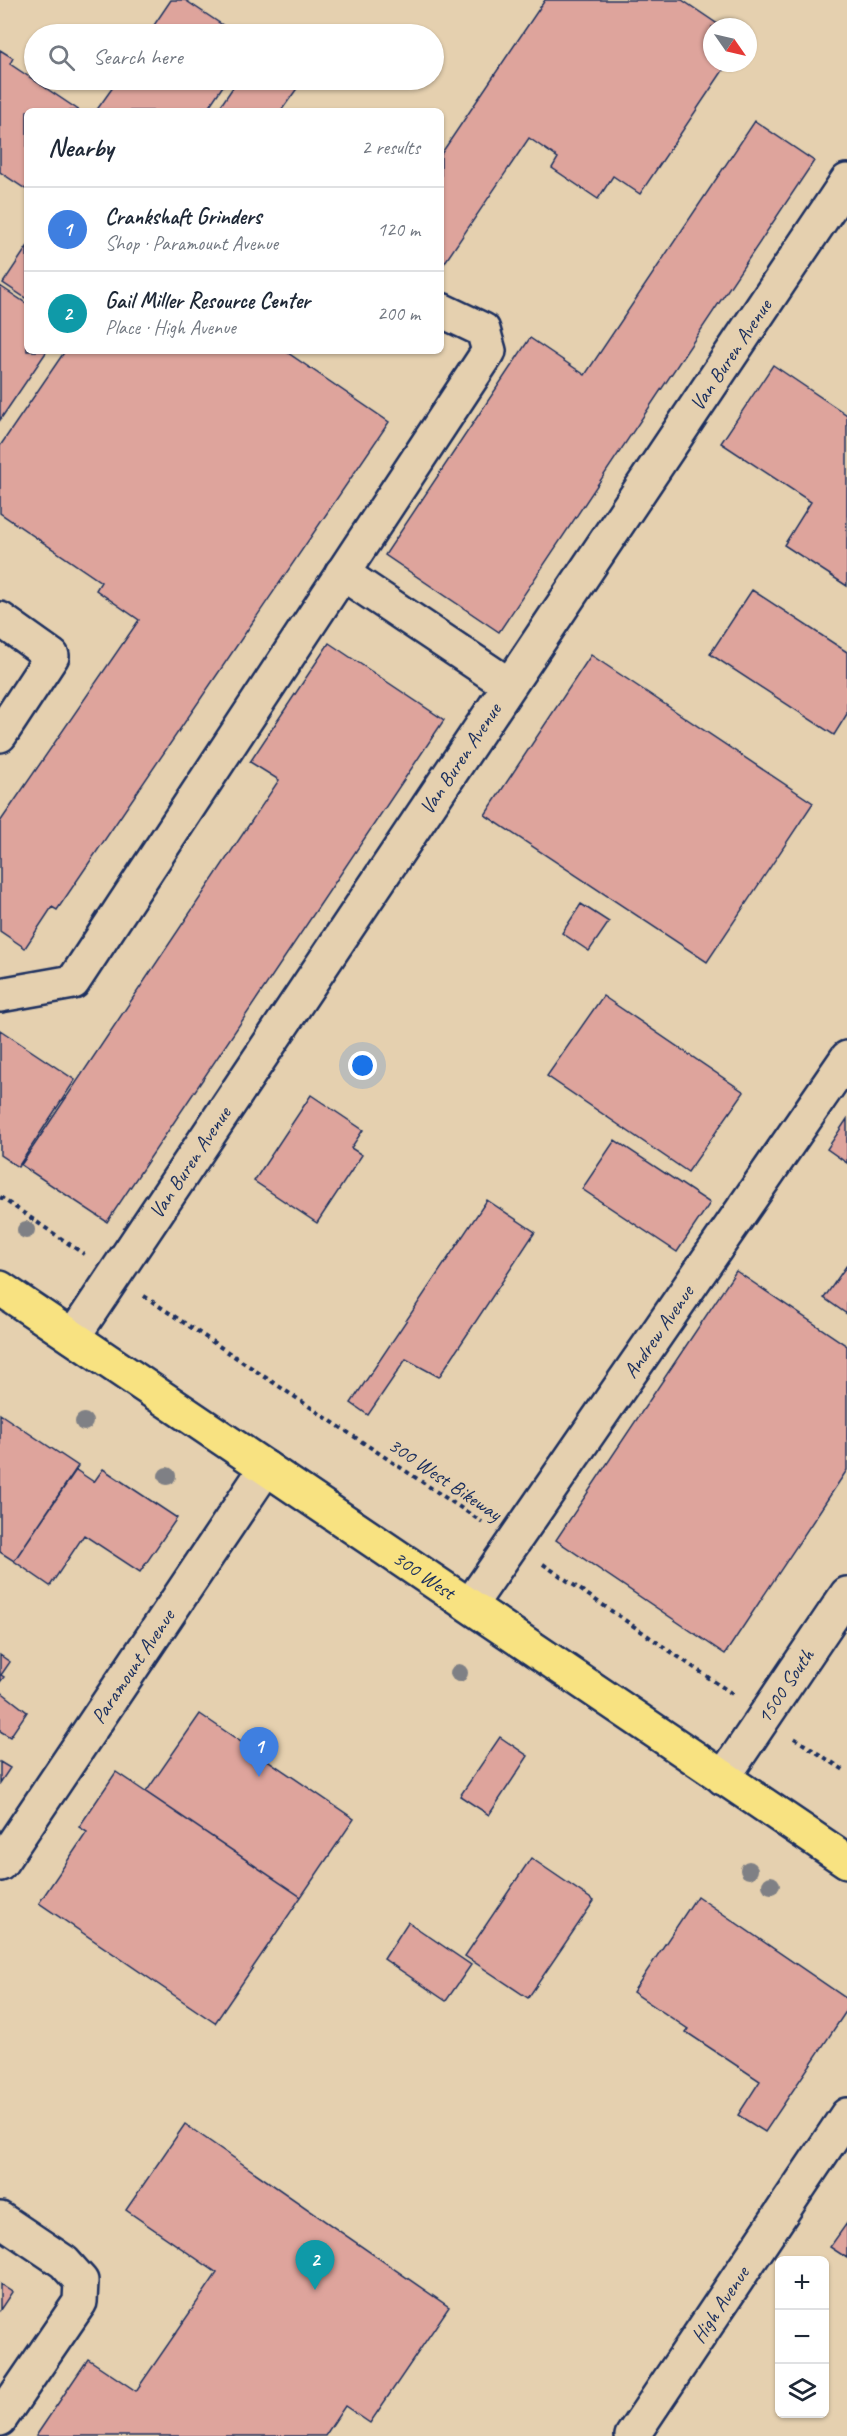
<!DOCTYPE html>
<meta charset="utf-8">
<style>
body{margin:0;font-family:Caveat,sans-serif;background:#f2f2f3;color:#1f2937}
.controls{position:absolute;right:18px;bottom:18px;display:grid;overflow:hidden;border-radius:9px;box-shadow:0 2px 4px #0004}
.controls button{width:54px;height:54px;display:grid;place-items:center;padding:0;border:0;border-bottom:2px solid #e0e1e3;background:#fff;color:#1f2937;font:30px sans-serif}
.compass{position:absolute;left:703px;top:18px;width:54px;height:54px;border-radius:50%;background:#fff;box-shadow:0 2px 4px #0004;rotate:124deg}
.you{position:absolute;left:363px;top:1066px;width:21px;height:21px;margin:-15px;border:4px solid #fff;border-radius:50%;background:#1a73e8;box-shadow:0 0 0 9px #1a73e833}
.badge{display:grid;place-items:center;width:39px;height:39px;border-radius:50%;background:#ea580c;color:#fff;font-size:20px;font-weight:700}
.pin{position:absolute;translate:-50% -50px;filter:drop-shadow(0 2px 3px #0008)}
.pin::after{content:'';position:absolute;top:32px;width:21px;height:18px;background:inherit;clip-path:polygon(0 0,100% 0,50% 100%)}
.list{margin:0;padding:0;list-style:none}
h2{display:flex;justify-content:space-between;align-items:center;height:78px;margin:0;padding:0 24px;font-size:26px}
h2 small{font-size:20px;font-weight:400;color:#747a83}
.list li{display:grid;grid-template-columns:39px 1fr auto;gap:18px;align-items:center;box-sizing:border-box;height:84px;padding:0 24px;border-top:2px solid #e0e1e3}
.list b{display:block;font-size:22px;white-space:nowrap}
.list p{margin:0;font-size:20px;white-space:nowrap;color:#747a83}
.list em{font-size:20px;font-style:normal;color:#747a83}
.icon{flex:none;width:33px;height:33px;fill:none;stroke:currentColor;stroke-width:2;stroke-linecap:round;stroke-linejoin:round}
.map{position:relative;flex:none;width:847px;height:2436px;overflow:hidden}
.search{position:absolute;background:#fff;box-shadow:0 2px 4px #0004;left:24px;top:24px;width:420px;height:66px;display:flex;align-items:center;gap:15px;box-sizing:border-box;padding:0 21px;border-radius:33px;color:#747a83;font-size:22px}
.panel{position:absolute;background:#fff;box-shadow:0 2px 4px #0004;left:24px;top:108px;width:420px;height:246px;border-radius:9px}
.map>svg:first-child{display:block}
.building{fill:#dea49c;stroke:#1b2f5e;stroke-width:1.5}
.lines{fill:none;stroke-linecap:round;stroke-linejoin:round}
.minor-casing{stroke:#1b2f5e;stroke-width:38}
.major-casing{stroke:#1b2f5e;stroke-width:38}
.path{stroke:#1b2f5e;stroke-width:4;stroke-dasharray:4.5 4.5;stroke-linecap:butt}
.minor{stroke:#e5d0af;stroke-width:33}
.major{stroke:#f8e281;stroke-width:33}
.tree{fill:#7f8085}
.labels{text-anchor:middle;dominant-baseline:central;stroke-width:4.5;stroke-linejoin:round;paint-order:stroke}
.street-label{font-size:21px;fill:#1b2f5e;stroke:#e5d0af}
</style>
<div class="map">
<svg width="847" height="2436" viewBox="0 0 847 2436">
<rect width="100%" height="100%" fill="#e5d0af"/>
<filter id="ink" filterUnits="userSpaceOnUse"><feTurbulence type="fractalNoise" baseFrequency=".0167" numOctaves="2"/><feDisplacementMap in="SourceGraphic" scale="12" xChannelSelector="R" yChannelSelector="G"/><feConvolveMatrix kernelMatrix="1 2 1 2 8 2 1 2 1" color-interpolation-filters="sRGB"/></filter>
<g filter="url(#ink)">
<path class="building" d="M171,0H185L236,34H148Z
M545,0H682L722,27H712V63H728L640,194L613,176L598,199L552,168L558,158L529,138L441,268V154Z
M0,50L13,58L10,64L80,111H27V190L0,172Z
M118,80H227L206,111H96Z
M238,80H303L281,111H217Z
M755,121L814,161L499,632L385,555L530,338L585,375Z
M27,247V299L3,283Z
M0,286L27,304V351H47L0,420Z
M65,351H285L389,422L57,910L52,907L25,948L0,931V822L139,620L96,590L101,582L0,513V446Z
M773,365L847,415V586L784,545L811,502L721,443Z
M752,590L847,652V714L834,735L710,654Z
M329,643L444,720L107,1222L21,1165L279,780L250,762Z
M591,655L813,803L707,962L485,815Z
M581,904L609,922L589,951L562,933Z
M603,996L744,1092L688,1172L547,1076Z
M0,1030L75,1080L18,1167L0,1155Z
M311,1095L363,1130L351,1148L362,1155L317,1223L254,1181Z
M847,1119V1163L827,1149Z
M615,1140L710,1203L677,1252L582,1189Z
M487,1200L535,1232L439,1377L406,1359L368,1415L351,1403Z
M847,1265V1314L824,1298Z
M736,1271L847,1346V1470L725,1654L556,1540Z
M0,1414L78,1466L14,1561L0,1552Z
M103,1469L177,1518L140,1572L84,1535L50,1586L14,1561L76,1470L94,1482Z
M0,1655L10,1662L1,1675L4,1677L0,1682Z
M0,1691L27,1712L10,1737L0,1731Z
M200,1714L354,1819L301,1897L146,1792Z
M500,1737L528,1756L489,1815L460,1796Z
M0,1762L10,1768L0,1783Z
M116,1772L301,1897L215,2023L39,1903L87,1832L79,1827Z
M531,1858L594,1901L528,1998L465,1956Z
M697,1896L847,1999V2010L765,2132L738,2115L760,2081L686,2032L688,2029L633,1992Z
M408,1922L471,1965L446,2001L384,1959Z
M185,2124L449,2307L370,2423L345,2406L325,2436H36L88,2359L136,2391L217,2273L126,2210Z
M847,2223V2258L830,2247Z
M0,2284L12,2292L0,2310Z"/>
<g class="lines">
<g class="minor-casing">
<g id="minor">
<path d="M342,573L509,685"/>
<path d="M0,619L52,656L0,735"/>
<path d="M0,995L73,982L489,351L483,330L441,310"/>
<path id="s1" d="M73,1337L847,181"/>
<path id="s2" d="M470,1605L847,1058"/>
<path id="s3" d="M723,1778L847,1594"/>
<path id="s4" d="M0,1864L266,1468"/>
<path d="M0,2219L64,2262L81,2281L80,2302L0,2419"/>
<path id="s5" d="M632,2436L847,2115"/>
</g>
</g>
<g class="major-casing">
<g id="major">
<path id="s6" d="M0,1288L847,1861"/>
</g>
</g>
<path class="path" d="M0,1197L84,1254
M144,1296L482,1522
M543,1564L734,1695
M794,1738L847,1772"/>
<use href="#minor" class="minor"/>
<use href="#major" class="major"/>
</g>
<g class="tree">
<circle cx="26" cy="1230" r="9"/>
<circle cx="84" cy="1422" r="9"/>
<circle cx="167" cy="1476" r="9"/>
<circle cx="459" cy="1673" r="9"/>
<circle cx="749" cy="1870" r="9"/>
<circle cx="771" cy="1885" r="9"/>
</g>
</g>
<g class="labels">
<g class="street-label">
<text stroke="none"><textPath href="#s1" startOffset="1182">Van Buren Avenue</textPath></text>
<text stroke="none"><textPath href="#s1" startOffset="696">Van Buren Avenue</textPath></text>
<text stroke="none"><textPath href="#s1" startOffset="210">Van Buren Avenue</textPath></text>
<text stroke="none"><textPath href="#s2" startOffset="332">Andrew Avenue</textPath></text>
<text transform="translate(445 1479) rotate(34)">300 West Bikeway</text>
<text stroke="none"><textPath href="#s6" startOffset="512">300 West</textPath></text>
<text stroke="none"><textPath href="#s4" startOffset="238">Paramount Avenue</textPath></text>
<text stroke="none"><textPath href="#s3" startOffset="111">1500 South</textPath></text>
<text stroke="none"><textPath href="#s5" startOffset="158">High Avenue</textPath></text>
</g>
</g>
</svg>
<div class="controls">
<button>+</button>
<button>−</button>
<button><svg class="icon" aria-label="layers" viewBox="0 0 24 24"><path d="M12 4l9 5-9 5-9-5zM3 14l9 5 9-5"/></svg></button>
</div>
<svg class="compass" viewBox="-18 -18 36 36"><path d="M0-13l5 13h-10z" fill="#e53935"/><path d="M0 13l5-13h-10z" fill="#747a83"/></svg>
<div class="you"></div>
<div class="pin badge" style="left:259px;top:1777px;background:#3f7fe0">1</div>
<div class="pin badge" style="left:315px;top:2290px;background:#0f9aa8">2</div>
<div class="search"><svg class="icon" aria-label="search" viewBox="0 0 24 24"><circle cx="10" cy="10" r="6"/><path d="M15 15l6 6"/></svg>Search here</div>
<section class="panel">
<h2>Nearby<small>2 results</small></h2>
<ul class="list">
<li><span class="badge" style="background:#3f7fe0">1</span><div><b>Crankshaft Grinders</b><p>Shop · Paramount Avenue</p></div><em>120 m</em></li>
<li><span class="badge" style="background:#0f9aa8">2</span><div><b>Gail Miller Resource Center</b><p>Place · High Avenue</p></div><em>200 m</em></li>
</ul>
</section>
</div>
